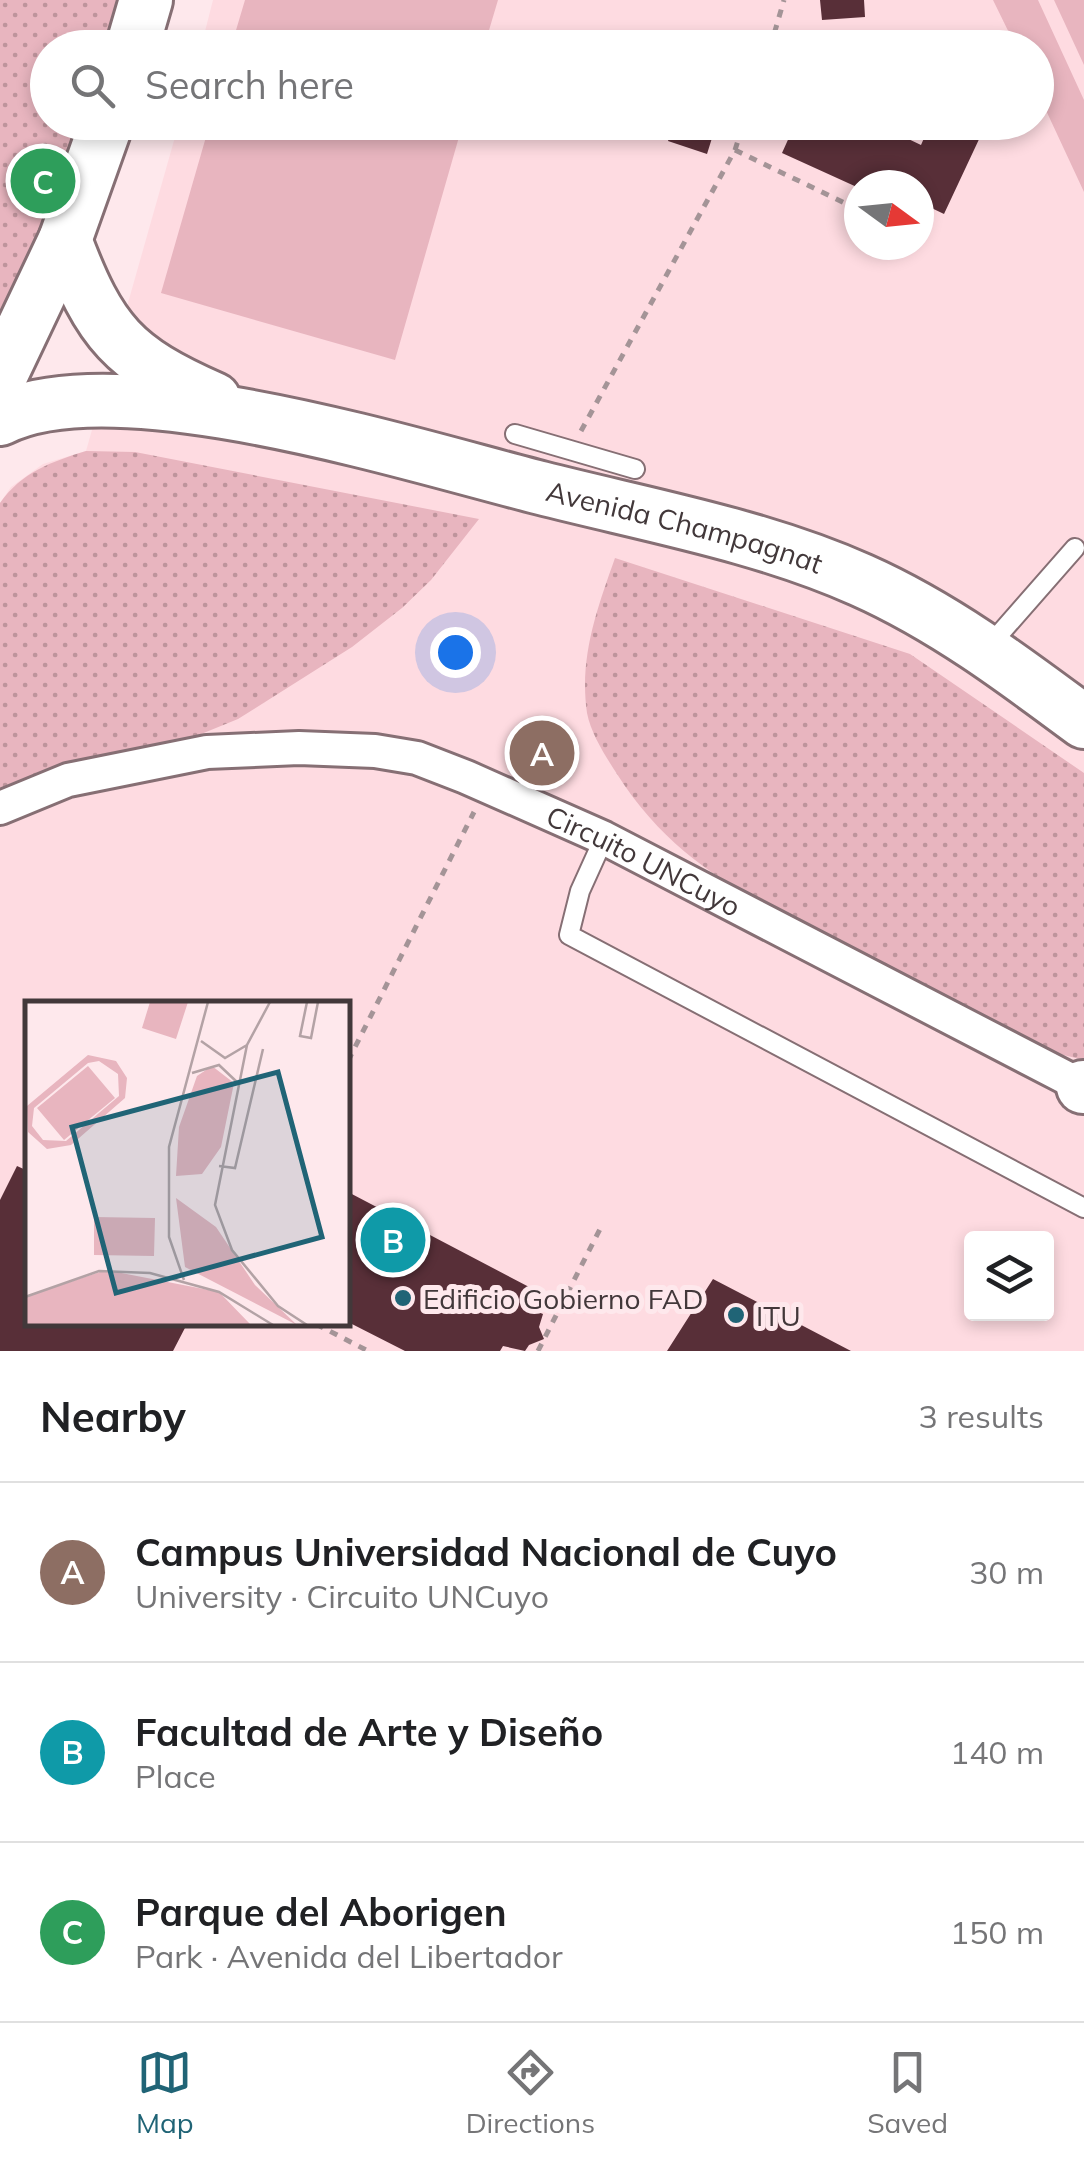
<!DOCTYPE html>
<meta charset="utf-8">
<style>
body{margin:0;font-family:Mulish,sans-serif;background:#f2f2f2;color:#202124}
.controls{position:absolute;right:30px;bottom:30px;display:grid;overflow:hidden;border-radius:10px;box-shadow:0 5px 15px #0003}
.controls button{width:90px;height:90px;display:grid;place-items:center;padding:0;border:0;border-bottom:2px solid #e0e0e0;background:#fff;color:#202124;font:50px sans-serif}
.compass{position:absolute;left:844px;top:170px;width:90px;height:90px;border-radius:50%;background:#fff;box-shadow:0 5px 15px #0003;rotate:105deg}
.you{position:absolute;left:455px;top:652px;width:35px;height:35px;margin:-25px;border:8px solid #fff;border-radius:50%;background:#1a73e8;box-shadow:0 0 0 15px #1a73e833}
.badge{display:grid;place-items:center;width:65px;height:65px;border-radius:50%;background:#206476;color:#fff;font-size:32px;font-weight:700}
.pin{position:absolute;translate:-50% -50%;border:5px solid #fff;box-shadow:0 2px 10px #0006}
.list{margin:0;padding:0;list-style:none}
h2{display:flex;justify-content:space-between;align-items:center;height:130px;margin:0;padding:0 40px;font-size:42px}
h2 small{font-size:32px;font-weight:400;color:#757577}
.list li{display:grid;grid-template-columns:65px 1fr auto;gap:30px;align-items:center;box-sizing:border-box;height:180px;padding:0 40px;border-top:2px solid #e0e0e0}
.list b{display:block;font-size:38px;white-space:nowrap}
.list p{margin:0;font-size:32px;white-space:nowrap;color:#757577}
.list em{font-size:32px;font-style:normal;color:#757577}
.icon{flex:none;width:55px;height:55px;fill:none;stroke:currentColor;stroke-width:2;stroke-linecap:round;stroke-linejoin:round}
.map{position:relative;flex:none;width:1084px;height:1351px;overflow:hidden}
.search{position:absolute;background:#fff;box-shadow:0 5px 15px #0003;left:30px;right:30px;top:30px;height:110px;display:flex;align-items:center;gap:25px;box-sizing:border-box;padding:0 35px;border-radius:55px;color:#757577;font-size:38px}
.sheet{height:670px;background:#fff}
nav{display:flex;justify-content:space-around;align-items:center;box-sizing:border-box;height:140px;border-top:2px solid #e0e0e0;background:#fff;font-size:28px;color:#757577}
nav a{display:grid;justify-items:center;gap:5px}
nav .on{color:#206476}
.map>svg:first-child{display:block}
.built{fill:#fedbe1;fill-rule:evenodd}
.green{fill:url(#green-dots)}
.pitch{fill:#e8b5bf}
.building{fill:#582f38}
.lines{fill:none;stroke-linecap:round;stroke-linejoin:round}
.lane-casing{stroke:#866f74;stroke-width:22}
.street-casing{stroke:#866f74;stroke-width:38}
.primary-casing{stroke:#866f74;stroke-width:58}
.path{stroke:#a49497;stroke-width:5;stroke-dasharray:8 8;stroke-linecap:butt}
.lane{stroke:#fff;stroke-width:18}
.street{stroke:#fff;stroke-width:32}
.primary{stroke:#fff;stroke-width:52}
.poi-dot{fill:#206476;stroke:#fee8ec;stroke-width:4}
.labels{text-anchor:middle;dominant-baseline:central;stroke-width:10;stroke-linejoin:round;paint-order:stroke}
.street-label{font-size:28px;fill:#42383a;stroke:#fee8ec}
.poi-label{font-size:28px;fill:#42383a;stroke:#fee8ec;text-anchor:start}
.inset-road{fill:none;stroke:#b3a2a5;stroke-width:2.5}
.view{fill:#206476;fill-opacity:0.15;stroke:#206476;stroke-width:5}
.inset-edge{fill:none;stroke:#42383a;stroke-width:5}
</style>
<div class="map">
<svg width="1084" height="1351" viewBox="0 0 1084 1351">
<defs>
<pattern id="green-dots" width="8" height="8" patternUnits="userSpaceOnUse" patternTransform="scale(2.5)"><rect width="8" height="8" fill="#e8b5bf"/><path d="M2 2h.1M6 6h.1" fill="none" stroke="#be949c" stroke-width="1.8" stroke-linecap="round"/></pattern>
</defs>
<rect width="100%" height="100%" fill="#fee8ec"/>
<path class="built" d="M213,0H1084V1351H0V503L11,487L43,464L86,451L179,123L1036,122V48L201,47ZM859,185H919V245H859ZM28,1004H348V1324H28ZM972,1238H1046V1314H972Z"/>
<path class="green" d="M0,0H146L132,47L48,48V122L107,123L0,377Z
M86,451L135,452L479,519L431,580L402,608L352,647L238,719L184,741L0,796V503C22,472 51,462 86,451Z
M615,558L910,654L1084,773V1060L1047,1051C986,1019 925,988 864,956C766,905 679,872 617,774C606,757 591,734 587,713C579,658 597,609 615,558Z"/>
<path class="pitch" d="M245,0H498L484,47H231Z
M993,0H1038L1084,100V192L1037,91L1036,48L1016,47Z
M1054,0H1084V65Z
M210,123H463L395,360L161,293Z"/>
<path class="building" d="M820,0H864L865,17L822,20Z
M674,122H717L707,154L668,141Z
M796,122H880L879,125L921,145L928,129L944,136L950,122L981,135L944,214L919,202V185H859V188L782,153Z
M17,1166L28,1171V1324H187L173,1351H0V1200Z
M348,1192L531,1288L523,1306L543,1314L539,1327L544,1339L529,1345L525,1351L503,1346L500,1351H405L348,1322Z
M713,1279L851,1351H667Z"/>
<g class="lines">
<g class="lane-casing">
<path id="lane" d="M515,434L635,469
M989,646L1075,548
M604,838L580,891L569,935L1084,1208"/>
</g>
<g class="street-casing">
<g id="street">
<path id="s1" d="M0,808L68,780L207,752L299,748L375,751L417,758L466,777L604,838L1084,1087"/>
</g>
</g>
<g class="primary-casing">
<g id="primary">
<path d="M132,48L146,0"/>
<path d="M65,240C100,333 123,359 214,399"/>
<path d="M0,377L65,240L107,122"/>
<path id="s2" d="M0,419C116,361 414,456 541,488C647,515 760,535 861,580C942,616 1013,669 1084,722"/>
<path d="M1083,1087H1084"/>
</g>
</g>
<path class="path" d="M770,48L784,0
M735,150L859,210
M581,431L735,150L744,122
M348,1061L474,812
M316,1324L368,1351
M538,1351L600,1229"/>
<use href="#lane" class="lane"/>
<use href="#street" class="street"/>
<use href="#primary" class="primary"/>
</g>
<g class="poi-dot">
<circle cx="403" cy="1298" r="10"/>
<circle cx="736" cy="1315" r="10"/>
</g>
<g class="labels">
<g class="street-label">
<text stroke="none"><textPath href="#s2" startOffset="702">Avenida Champagnat</textPath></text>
<text stroke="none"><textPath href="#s1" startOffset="675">Circuito UNCuyo</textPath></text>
</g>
<g class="poi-label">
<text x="423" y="1298">Edificio Gobierno FAD</text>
<text x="756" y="1315">ITU</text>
</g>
</g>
<g transform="translate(25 1001)">
<rect width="325" height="325" fill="#fee8ec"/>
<path d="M187,65L209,82L196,146L177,173L151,175L154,126L172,75ZM151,197L191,226L230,284L272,324L160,266ZM81,269L194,291L226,324H0V296Z" fill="#e8b5bf"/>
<path d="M125,1H163L151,38L117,27ZM63,54L91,60L102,77L100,97L46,144L22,148L3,131L2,105ZM74,60L93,73L94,95L41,140L18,139L7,125L9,107L63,62ZM63,65L90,97L39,139L12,107ZM69,216L130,217L129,255L69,254Z" fill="#e8b5bf" fill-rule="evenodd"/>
<path class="inset-road" d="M245,1L222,44L190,204L207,249L253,305L282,324M282,1L275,35L286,37L293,1M176,40L200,57L222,44M167,72L194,64L213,82M194,165L210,167L238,48M159,279L144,236V146L183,1M0,296L74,270L125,272L194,291L248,324"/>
<path class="view" d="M253,71L297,236L91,292L47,126Z"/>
<rect width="325" height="325" class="inset-edge"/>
</g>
</svg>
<div class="controls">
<button><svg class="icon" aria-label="layers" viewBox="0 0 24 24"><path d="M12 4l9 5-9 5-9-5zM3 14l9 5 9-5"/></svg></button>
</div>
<svg class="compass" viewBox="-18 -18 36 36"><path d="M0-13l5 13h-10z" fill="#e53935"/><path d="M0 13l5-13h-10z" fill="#757577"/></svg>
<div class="you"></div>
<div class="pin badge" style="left:542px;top:753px;background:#8d6e63">A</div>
<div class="pin badge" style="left:393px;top:1240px;background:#0f9aa8">B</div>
<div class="pin badge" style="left:43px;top:181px;background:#2e9e5b">C</div>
<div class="search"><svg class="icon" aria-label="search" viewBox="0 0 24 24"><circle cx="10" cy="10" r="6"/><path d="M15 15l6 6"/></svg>Search here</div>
</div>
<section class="sheet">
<h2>Nearby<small>3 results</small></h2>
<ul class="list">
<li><span class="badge" style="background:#8d6e63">A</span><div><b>Campus Universidad Nacional de Cuyo</b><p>University · Circuito UNCuyo</p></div><em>30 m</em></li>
<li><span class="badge" style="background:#0f9aa8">B</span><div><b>Facultad de Arte y Diseño</b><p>Place</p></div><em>140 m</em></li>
<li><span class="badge" style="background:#2e9e5b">C</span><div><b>Parque del Aborigen</b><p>Park · Avenida del Libertador</p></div><em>150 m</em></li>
</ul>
</section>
<nav>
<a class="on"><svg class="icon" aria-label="map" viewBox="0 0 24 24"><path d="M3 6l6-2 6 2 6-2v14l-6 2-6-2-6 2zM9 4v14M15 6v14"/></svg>Map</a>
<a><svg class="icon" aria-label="directions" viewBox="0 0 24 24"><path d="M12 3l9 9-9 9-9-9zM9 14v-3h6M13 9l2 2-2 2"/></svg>Directions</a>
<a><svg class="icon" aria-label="saved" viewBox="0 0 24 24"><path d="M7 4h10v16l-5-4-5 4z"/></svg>Saved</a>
</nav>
